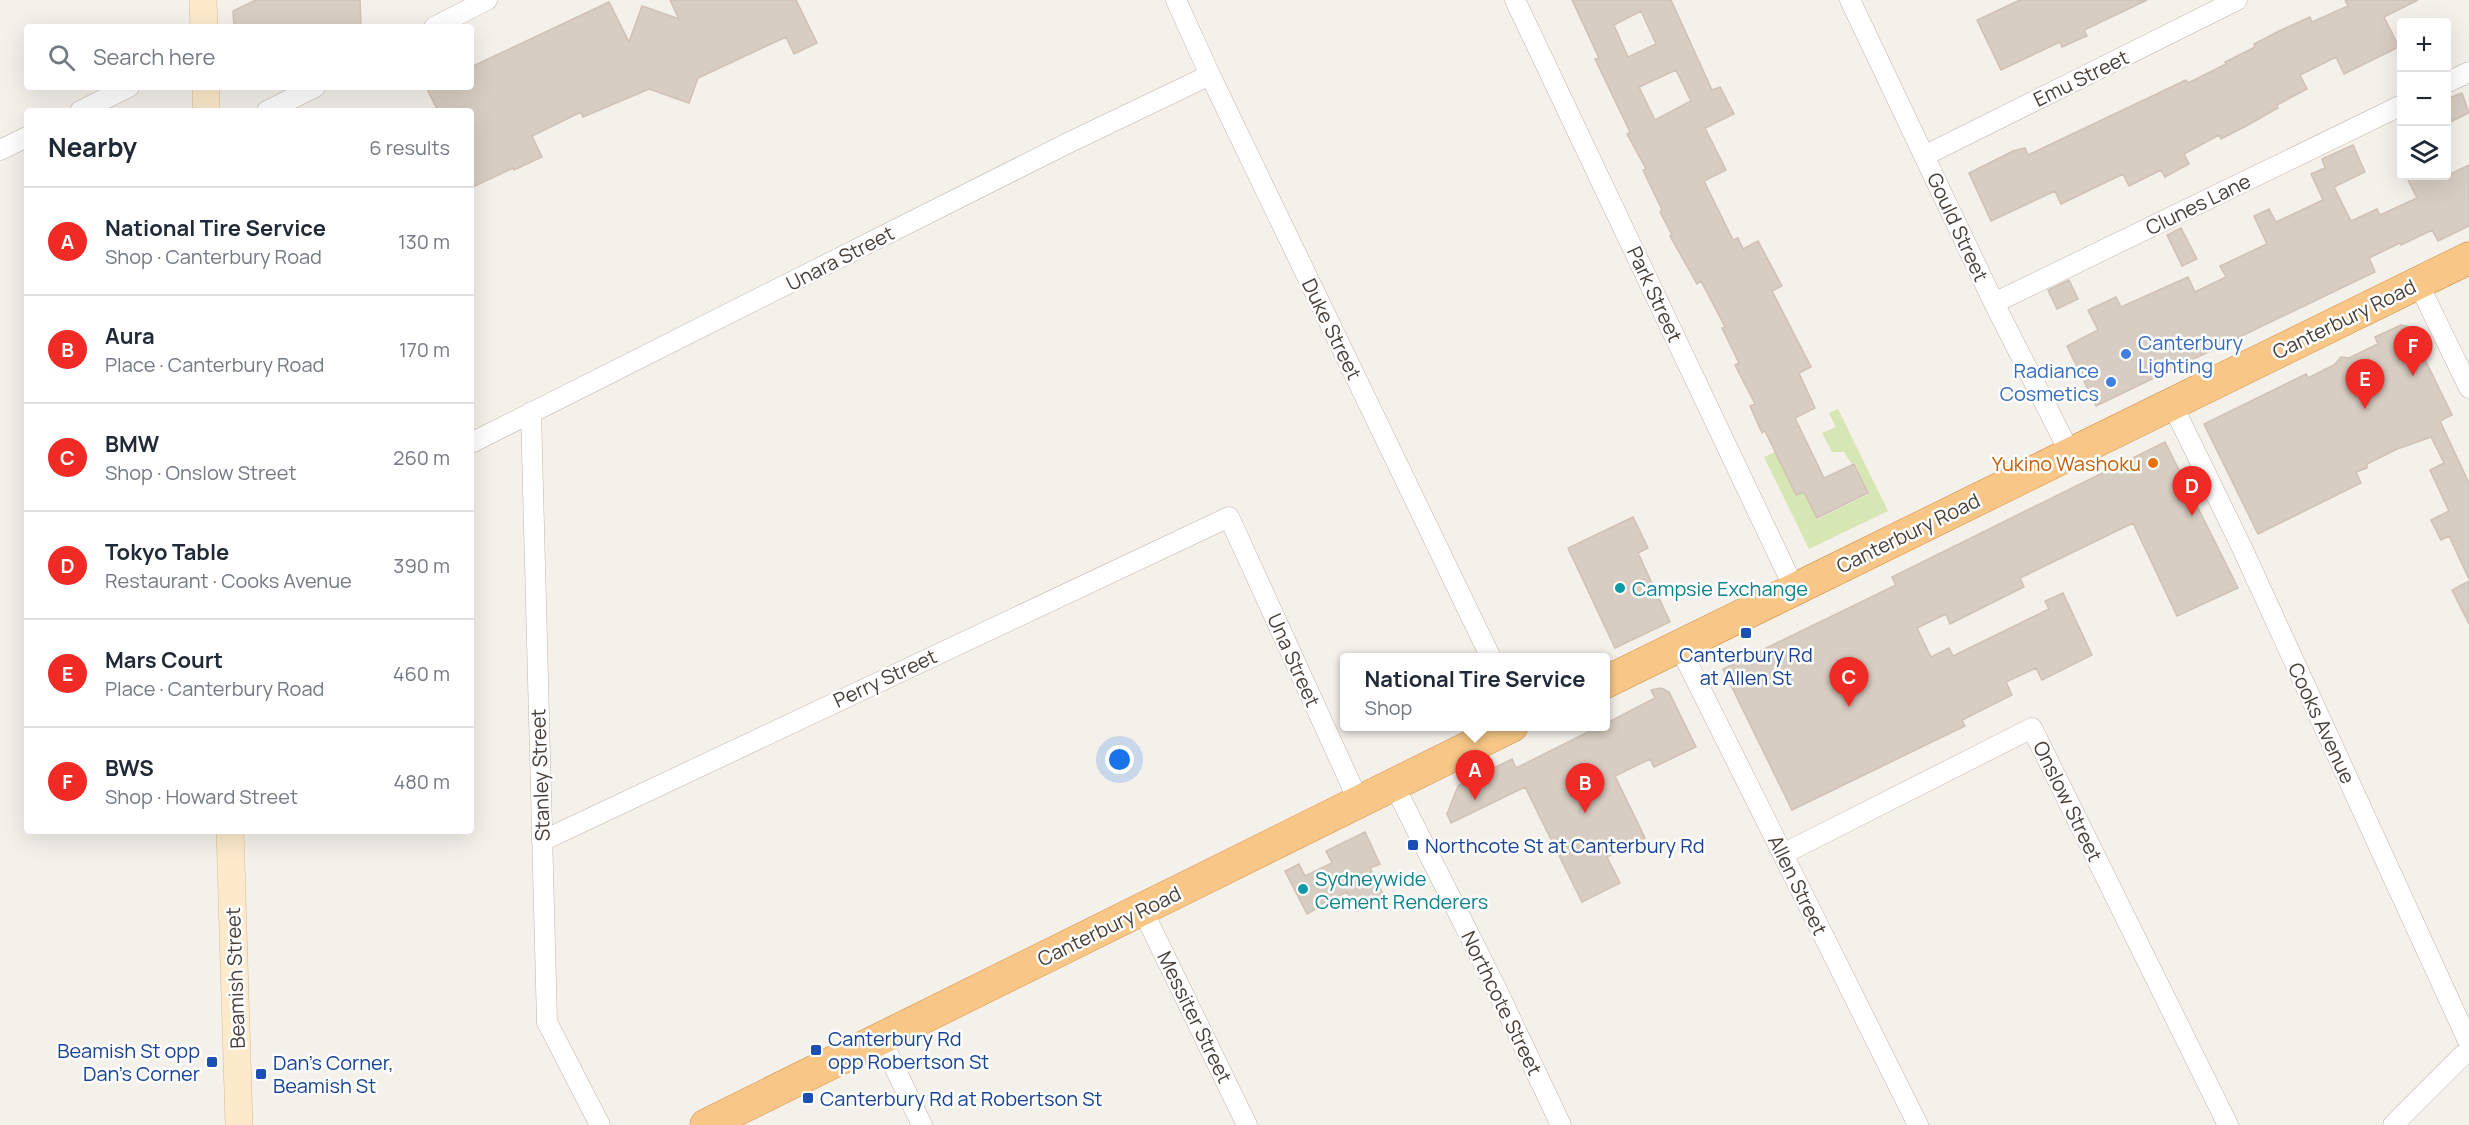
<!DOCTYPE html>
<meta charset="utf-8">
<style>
body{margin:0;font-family:Manrope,sans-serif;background:#f6f6f7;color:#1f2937}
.controls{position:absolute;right:18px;top:18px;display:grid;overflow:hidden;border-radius:6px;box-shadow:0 6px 24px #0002}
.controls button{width:54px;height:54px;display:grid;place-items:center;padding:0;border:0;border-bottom:2px solid #e0e1e3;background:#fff;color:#1f2937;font:30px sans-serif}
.you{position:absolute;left:1120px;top:760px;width:21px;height:21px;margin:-15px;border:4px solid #fff;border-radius:50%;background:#1a73e8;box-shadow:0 0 0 9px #1a73e833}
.badge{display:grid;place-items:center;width:39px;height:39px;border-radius:50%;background:#f02a24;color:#fff;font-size:20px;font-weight:700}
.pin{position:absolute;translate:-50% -50px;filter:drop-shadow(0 2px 3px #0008)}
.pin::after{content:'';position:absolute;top:32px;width:21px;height:18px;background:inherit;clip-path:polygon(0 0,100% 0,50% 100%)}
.popup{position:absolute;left:1340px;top:653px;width:270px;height:78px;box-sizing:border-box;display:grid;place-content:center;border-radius:6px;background:#fff;filter:drop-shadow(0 2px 4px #0005);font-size:20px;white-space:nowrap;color:#747a83}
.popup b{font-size:22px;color:#1f2937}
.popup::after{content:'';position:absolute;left:50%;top:100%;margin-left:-12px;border:12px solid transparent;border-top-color:#fff}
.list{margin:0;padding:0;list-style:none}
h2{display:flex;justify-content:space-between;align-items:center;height:78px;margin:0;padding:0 24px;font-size:26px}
h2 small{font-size:20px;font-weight:400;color:#747a83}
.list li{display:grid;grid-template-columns:39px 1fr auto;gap:18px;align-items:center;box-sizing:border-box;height:108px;padding:0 24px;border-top:2px solid #e0e1e3}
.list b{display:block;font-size:22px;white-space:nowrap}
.list p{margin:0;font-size:20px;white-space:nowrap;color:#747a83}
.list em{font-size:20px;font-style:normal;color:#747a83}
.icon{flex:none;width:33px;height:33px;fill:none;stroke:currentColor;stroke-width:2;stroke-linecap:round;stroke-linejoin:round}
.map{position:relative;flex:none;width:2469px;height:1125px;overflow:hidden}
.search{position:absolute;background:#fff;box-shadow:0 6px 24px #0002;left:24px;top:24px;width:450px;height:66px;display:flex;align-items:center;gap:15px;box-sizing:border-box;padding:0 21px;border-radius:6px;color:#747a83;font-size:22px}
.panel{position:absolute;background:#fff;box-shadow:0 6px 24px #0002;left:24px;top:108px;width:450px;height:726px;border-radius:6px}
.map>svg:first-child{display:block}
.green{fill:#d6e6b4}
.building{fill:#d8cdc2;stroke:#d0c1b3;stroke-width:1.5;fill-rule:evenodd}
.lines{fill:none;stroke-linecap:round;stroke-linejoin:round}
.minor-casing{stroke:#bfb6ac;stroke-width:21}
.secondary-casing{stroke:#d2bd9b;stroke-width:28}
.trunk-casing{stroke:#d78d41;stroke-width:33}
.minor{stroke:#fff;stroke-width:20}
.secondary{stroke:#fceacb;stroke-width:27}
.trunk{stroke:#f8c787;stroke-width:32}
.shop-dot{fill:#3f7fe0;stroke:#fff;stroke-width:2}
.food-dot{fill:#e8710a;stroke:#fff;stroke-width:2}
.culture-dot{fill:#0f9aa8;stroke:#fff;stroke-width:2}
.transit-dot{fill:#1a4fb4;stroke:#fff;stroke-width:2}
.labels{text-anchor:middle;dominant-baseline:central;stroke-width:5;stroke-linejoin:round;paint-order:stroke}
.street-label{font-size:20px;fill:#484038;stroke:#fff}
.shop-label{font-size:20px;fill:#366cbe;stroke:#fff;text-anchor:start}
.food-label{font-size:20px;fill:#c56008;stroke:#fff;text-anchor:end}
.culture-label{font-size:20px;fill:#0d838f;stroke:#fff;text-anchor:start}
.transit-label{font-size:20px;fill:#164399;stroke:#fff;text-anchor:start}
</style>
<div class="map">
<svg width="2469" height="1125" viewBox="0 0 2469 1125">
<rect width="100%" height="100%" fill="#f4f0ea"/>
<path class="green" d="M1838,409L1888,511L1809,549L1764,457L1775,452L1795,495L1804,491L1818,519L1869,494L1855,463H1851L1844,452H1832L1822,433L1836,427L1829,413Z"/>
<path class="building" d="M256,0H360L361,27H234L233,11Z
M670,0H796L817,43L794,54L786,37L745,56L698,78L689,103L649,89L583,117L581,112L532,136L542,157L514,170L513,168L475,186L471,177V111H438L426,87H471V67L609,2L629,42L642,6L679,19Z
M1572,0H1671L1712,90L1720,87L1734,114L1705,128L1726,170L1704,181L1733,240L1738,238L1743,249L1758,241L1782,286L1772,291L1811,367L1799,373L1815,408L1795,418L1824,478L1854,464L1868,493L1817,518L1804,492L1796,495L1765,431L1762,433L1750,406L1755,404L1735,365L1739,363L1722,328L1725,327L1701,281L1697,284L1670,236L1672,235L1660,212L1662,210L1643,170L1646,169L1627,134L1630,132L1595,59L1599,58ZM1641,11L1656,44L1628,57L1614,25ZM1676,70L1691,101L1655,120L1639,87Z
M2020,0H2147L2084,30L2087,36L2062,47L2060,42L2001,70L1977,20Z
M2345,0H2418L2384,17L2399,47L2344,74L2336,57L2300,75L2307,89L2277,105L2278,108L2248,125L2221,139L2219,135L2184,154L2189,164L2165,177L2161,170L2129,186L2123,174L2061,204L2055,191L1991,221L1969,173L2013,151L2025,148L2028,155L2186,80L2188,83L2226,64L2225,62L2255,47L2254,44L2279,31L2310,17L2312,22L2348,6Z
M2462,93L2469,113L2446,124V99Z
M2353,145L2365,172L2334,187L2351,221L2377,209L2380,215L2417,198L2406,176H2446L2469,165V226L2438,241L2432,230L2401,245L2400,243L2369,258L2375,272L2096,406L2067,346L2098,330L2088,310L2116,297L2121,307L2188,277L2195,292L2226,277L2220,266L2267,244L2254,216L2269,209L2276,222L2323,200L2311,174L2325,168L2322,159Z
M2181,228L2197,259L2182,266L2167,235Z
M2069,280L2078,299L2057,309L2048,290Z
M2401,325L2409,327L2452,415L2440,421L2469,483V579L2449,536L2441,540L2431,520L2449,511L2430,470L2444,463L2431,437L2397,449L2367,464V468L2356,472L2361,483L2258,534L2204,424L2306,374L2308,378L2334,365L2341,357L2349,358L2378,344L2375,337Z
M2165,442L2238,588L2177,616L2133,523L2020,578L2024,587L1950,624L1946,614L1917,628L1931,657L1949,648L1953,656L2049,609L2045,601L2063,593L2092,655L2042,680L2036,668L2006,682L2012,695L1962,720L1965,726L1792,810L1723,669L1896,585L1892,577Z
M1633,517L1648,548L1638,553L1670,622L1615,648L1568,548Z
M2469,581V624L2452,590Z
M1661,688L1669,692L1696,747L1654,767L1650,759L1615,776L1645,838L1607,857L1620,883L1582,902L1525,787L1451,823L1447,814L1458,786L1512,759L1516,768L1600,726H1605V724L1655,698L1651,690Z
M1365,832L1380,864L1370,868L1385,898L1357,911L1347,892L1319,905L1320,907L1307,914L1285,871L1299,864L1305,876L1332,863L1326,851Z"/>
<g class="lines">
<g class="minor-casing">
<path id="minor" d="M1176,0L1210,75L1491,658
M1515,0L1794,588
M1850,0L1994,303L2070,453
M434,27L487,0
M2446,83L2469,72
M80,111L129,87
M267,111L315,87
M0,150L27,137
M1924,156L2237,0
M2418,283L2469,388
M1994,303L2402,105
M2172,404L2243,550L2469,1043
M531,412L547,1022L600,1125
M471,443L1068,143L1210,75
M1679,646L1918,1125
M1394,785L1496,988L1561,1125
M542,841L1229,517L1359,802
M1783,854L2032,728L2228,1125
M1142,909L1247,1125
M881,1039L922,1125
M2393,1125L2469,1049"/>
</g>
<g class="secondary-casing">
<path id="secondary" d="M203,0L204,27
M206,87V111
M230,831L239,1125"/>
</g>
<g class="trunk-casing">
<path id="trunk" d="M1606,682L2469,258
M706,1125L1512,726"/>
</g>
<use href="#minor" class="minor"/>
<use href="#secondary" class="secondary"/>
<use href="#trunk" class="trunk"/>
</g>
<g class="shop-dot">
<circle cx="2126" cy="354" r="6"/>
<circle cx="2111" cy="382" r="6"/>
</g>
<circle class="food-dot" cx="2153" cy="463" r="6"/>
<g class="culture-dot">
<circle cx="1620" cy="588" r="6"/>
<circle cx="1303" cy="889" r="6"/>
</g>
<g class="transit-dot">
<rect x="1740" y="627" width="12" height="12" rx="3"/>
<rect x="1407" y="839" width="12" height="12" rx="3"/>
<rect x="810" y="1044" width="12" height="12" rx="3"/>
<rect x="206" y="1056" width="12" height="12" rx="3"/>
<rect x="255" y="1068" width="12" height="12" rx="3"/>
<rect x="802" y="1092" width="12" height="12" rx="3"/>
</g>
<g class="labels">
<g class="street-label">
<text transform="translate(2081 78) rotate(-26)">Emu Street</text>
<text transform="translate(2198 204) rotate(-26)">Clunes Lane</text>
<text transform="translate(1958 227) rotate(65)">Gould Street</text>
<text transform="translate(840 258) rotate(-27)">Unara Street</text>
<text transform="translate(1655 294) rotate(65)">Park Street</text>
<text transform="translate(2344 319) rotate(-26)">Canterbury Road</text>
<text transform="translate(1332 329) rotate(64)">Duke Street</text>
<text transform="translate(1908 533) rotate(-26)">Canterbury Road</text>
<text transform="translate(1294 660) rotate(66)">Una Street</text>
<text transform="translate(885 678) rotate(-25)">Perry Street</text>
<text transform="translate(2322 723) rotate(65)">Cooks Avenue</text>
<text transform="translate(540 775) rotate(-92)">Stanley Street</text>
<text transform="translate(2068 801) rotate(64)">Onslow Street</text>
<text transform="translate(1798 885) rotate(64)">Allen Street</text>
<text transform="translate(1109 926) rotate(-26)">Canterbury Road</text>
<text transform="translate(235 978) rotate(-92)">Beamish Street</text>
<text transform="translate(1502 1003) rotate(64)">Northcote Street</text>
<text transform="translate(1195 1017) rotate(64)">Messiter Street</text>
</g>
<g class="shop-label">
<text x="2138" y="342">Canterbury<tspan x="2138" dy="23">Lighting</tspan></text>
<text x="2099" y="370" text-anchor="end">Radiance<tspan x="2099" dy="23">Cosmetics</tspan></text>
</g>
<g class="food-label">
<text x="2141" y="463">Yukino Washoku</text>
</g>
<g class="culture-label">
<text x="1632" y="588">Campsie Exchange</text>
<text x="1315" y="878">Sydneywide<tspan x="1315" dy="23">Cement Renderers</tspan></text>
</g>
<g class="transit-label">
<text x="1746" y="654" text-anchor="middle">Canterbury Rd<tspan x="1746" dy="23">at Allen St</tspan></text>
<text x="1425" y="845">Northcote St at Canterbury Rd</text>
<text x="828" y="1038">Canterbury Rd<tspan x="828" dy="23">opp Robertson St</tspan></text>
<text x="200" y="1050" text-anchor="end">Beamish St opp<tspan x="200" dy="23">Dan's Corner</tspan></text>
<text x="273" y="1062">Dan's Corner,<tspan x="273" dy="23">Beamish St</tspan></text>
<text x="820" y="1098">Canterbury Rd at Robertson St</text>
</g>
</g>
</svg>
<div class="controls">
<button>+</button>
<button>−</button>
<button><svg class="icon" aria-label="layers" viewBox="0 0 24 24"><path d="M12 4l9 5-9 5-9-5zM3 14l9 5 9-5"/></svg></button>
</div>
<div class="you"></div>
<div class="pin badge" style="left:1475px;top:800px">A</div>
<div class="popup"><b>National Tire Service</b>Shop</div>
<div class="pin badge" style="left:1585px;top:813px">B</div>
<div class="pin badge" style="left:1849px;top:707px">C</div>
<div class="pin badge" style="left:2192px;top:516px">D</div>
<div class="pin badge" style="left:2365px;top:409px">E</div>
<div class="pin badge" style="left:2413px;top:376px">F</div>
<div class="search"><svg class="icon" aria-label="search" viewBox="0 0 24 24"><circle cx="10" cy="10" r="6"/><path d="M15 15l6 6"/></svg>Search here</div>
<section class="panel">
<h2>Nearby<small>6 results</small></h2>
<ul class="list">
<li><span class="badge">A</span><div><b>National Tire Service</b><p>Shop · Canterbury Road</p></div><em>130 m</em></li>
<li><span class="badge">B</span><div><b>Aura</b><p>Place · Canterbury Road</p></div><em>170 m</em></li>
<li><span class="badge">C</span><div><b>BMW</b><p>Shop · Onslow Street</p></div><em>260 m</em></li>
<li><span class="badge">D</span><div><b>Tokyo Table</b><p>Restaurant · Cooks Avenue</p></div><em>390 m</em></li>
<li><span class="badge">E</span><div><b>Mars Court</b><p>Place · Canterbury Road</p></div><em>460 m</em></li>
<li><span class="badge">F</span><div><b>BWS</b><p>Shop · Howard Street</p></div><em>480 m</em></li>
</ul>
</section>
</div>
